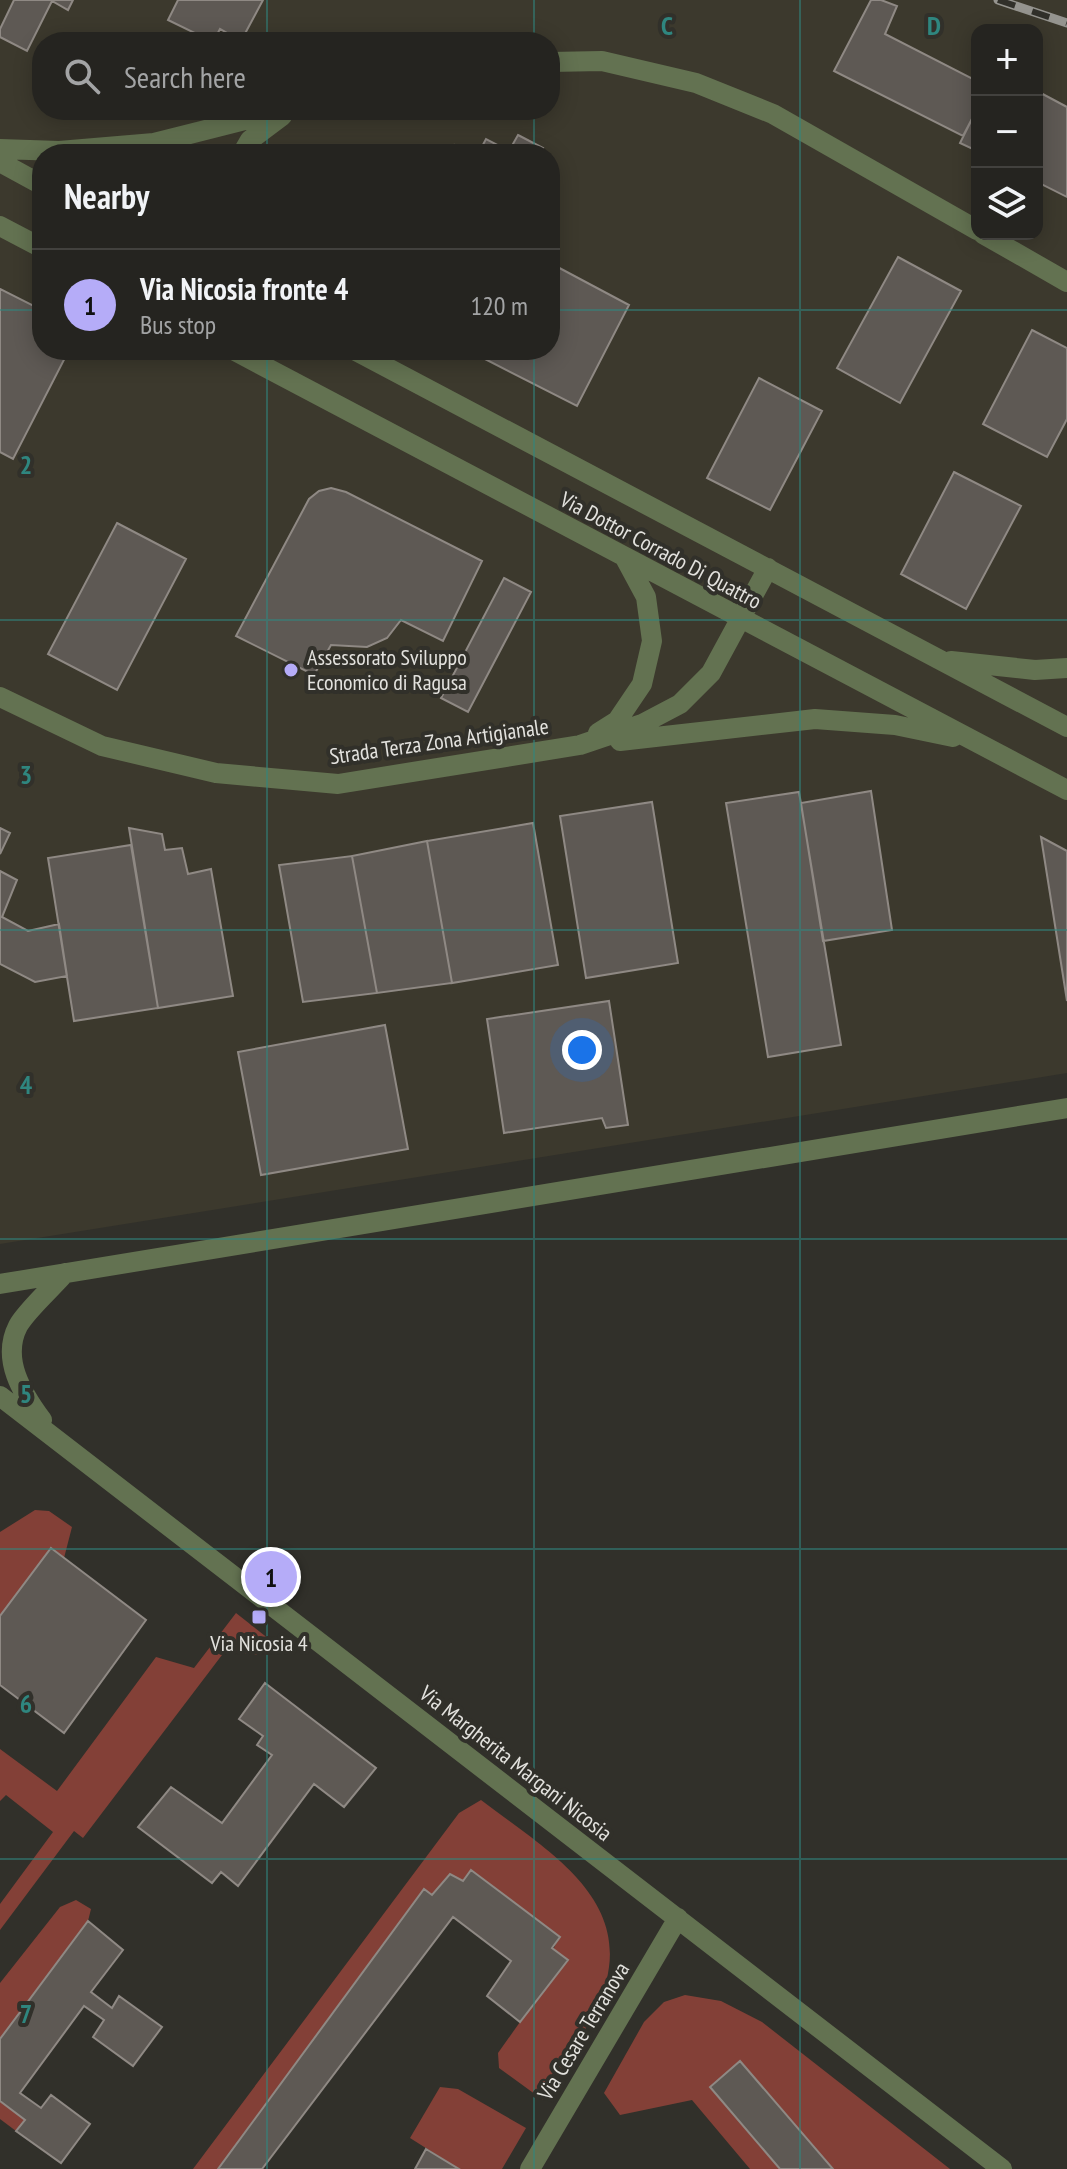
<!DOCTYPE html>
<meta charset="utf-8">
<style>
body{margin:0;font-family:"PT Sans Narrow",sans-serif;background:#31302d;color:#f1f3f6}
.controls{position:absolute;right:24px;top:24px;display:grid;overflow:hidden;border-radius:16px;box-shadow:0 4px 20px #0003}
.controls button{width:72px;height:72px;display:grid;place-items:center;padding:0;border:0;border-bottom:2px solid #42413e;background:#252420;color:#f1f3f6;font:40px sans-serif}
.you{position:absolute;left:582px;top:1050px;width:28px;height:28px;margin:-20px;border:6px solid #fff;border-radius:50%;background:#1a73e8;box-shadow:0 0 0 12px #1a73e833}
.badge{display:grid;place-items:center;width:52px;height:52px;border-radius:50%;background:#b5acf8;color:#111;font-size:26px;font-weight:700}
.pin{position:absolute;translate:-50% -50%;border:4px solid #fff;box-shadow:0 2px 8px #0006}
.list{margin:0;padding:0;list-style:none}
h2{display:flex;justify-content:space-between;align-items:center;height:104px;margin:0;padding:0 32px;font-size:34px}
h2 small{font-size:26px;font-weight:400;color:#a3a4a5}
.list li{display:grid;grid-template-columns:52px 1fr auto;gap:24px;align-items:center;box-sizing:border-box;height:112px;padding:0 32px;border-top:2px solid #42413e}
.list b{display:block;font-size:30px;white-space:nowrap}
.list p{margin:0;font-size:26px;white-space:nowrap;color:#a3a4a5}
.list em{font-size:26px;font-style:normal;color:#a3a4a5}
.icon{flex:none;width:44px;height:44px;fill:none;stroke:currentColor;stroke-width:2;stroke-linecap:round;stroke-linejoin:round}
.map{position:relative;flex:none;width:1067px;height:2169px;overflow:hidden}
.search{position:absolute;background:#252420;box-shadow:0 4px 20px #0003;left:32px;top:32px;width:528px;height:88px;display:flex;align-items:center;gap:20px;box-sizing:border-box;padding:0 28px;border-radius:32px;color:#a3a4a5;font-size:30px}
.panel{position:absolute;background:#252420;box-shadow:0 4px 20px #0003;left:32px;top:144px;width:528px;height:216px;border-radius:32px}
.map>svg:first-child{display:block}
.built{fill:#3c392d;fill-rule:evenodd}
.green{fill:#834037}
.building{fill:#5e5954;stroke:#8f8984;stroke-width:2}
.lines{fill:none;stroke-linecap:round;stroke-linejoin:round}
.minor{stroke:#637251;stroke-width:20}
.rail-casing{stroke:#95948f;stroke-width:9}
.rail{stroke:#31302a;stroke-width:6;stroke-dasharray:18;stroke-linecap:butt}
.grid{fill:none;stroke:#2f867f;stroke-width:2;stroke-opacity:0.55}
.poi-dot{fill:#b5acf8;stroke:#31302a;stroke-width:3}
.labels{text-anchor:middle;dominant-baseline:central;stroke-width:8;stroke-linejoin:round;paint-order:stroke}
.street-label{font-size:22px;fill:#e3e2de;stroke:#31302a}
.poi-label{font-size:22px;fill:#e3e2de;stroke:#31302a;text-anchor:start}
.grid-label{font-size:26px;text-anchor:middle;font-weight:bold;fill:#2f867f;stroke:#31302a;stroke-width:8;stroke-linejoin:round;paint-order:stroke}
</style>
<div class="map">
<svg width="1067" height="2169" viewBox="0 0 1067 2169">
<rect width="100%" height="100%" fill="#31302a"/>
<path class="built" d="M0,0H1067V1073L0,1244ZM977,30H1037V234H977ZM42,42H550V110H42ZM42,154H550V350H42Z"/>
<path class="green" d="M35,1510L49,1511L72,1527L64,1558L50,1549L0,1616V1532Z
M236,1613L269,1639L256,1655L225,1651L83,1838L74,1831L0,1930V1904L53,1832L6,1795L0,1801V1749L57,1791L156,1657L194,1668Z
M481,1800C554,1856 649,1907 593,2015C578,2044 560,2071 543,2100L499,2068L498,2053L520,2022L559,1937L471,1871L463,1881L432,1895L423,1890L218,2169H193L459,1813Z
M76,1900L91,1909L88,1921L0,2039V1983L60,1907Z
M685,1995L721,2001L762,2022L950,2169H833L710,2087L780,2169H750L692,2100L620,2115L604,2093L644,2022L664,2002Z
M440,2087L458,2089L526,2128L502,2169H459L410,2138Z
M0,2101L25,2120L16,2131L0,2119Z"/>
<path class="building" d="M14,0H73L68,10L52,1L27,51L0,37V29Z
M178,0H263L241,41L220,29L213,42L168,20Z
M871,0H881L897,6L885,34L977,81V109L963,136L834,71Z
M1037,91L1067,107V197L1037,182Z
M977,109V151L960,143Z
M518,135L543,148L540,154H478L486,139L509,151Z
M453,145L449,154H407Z
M898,257L961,291L900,403L837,368Z
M550,263L629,305L577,406L483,358L487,350H550Z
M0,289L42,310V350H69L13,459L0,452Z
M1032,330L1067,348V419L1047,457L983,424Z
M467,350H487L483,358Z
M759,378L822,411L770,510L707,478Z
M954,472L1021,506L966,609L901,574Z
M331,488L346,492L482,561L443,641L401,620L387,638L367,647L331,645L314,675L236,636L309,499L319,491Z
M117,523L186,559L117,690L48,654Z
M504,578L531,592L468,712L441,698Z
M871,791L892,930L823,941L801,803Z
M799,792L841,1045L768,1057L726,803Z
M652,802L678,963L586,978L560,816Z
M533,823L558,965L452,983L427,841Z
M0,828L10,833L0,854Z
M129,828L162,834L165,850L182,848L188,874L211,869L233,996L158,1008Z
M1041,837L1067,851V1001Z
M427,841L452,983L377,993L352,856Z
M131,845L158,1008L74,1021L48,858Z
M352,856L377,993L303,1002L279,865Z
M0,871L17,880L2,917L28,931L59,924L67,976L35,982L0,964Z
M609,1001L628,1125L606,1128L602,1118L504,1133L487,1019Z
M385,1025L408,1149L261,1175L238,1052Z
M51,1548L146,1620L64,1733L0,1685V1616Z
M265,1683L376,1768L344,1807L314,1784L238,1886L221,1872L212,1883L138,1827L171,1787L222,1823L272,1755L257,1745L263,1736L239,1719Z
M471,1870L560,1937L552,1948L568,1960L520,2022L487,1996L511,1961L453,1917L262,2169H218L424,1889L432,1895L450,1874L463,1881Z
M88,1921L123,1950L91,1992L112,2008L119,1996L162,2027L133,2066L93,2037L104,2020L84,2006L20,2093L41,2108L51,2095L90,2124L61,2163L16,2131L25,2120L0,2101V2039Z
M740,2061L833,2169H780L710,2087Z
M426,2149L459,2169H415Z"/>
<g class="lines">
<path class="minor" d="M550,62L602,61L696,83L773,114L977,230
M0,149L59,151L154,143L285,110
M242,154L250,140L282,116
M0,162L42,185
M0,226L42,248
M983,234L1067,282
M233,350L1067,790
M354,350L1067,727
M951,661L1035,670L1067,668
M0,697L102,746L216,773L338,784L580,745L642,724L680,704L711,673L768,568
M598,733L617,721L642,684L652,641L646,597L625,558
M620,741L815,719L895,725L953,737
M0,1284L1067,1108
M0,1396L1002,2169
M42,1420C22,1393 1,1359 18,1326C26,1311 53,1287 65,1273
M530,2169L678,1918"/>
<g class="rail-casing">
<path id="rail" d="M998,0L1067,23"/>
</g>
<use href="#rail" class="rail"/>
</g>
<path class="grid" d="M267,0V42M534,0V42M800,0V2169M267,110V154M534,110V154M0,310H42M550,310H1067M267,350V2169M534,350V2169M0,620H1067M0,930H1067M0,1239H1067M0,1549H1067M0,1859H1067"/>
<g class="poi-dot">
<circle cx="291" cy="670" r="8"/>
<rect x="251" y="1609" width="16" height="16" rx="4"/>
</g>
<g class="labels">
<g class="street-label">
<text transform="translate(661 550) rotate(28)">Via Dottor Corrado Di Quattro</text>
<text transform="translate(439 741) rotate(-8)">Strada Terza Zona Artigianale</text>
<text transform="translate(516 1763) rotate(38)">Via Margherita Margani Nicosia</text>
<text transform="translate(583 2031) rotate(-59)">Via Cesare Terranova</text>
</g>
<g class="poi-label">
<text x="307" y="657">Assessorato Sviluppo<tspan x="307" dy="25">Economico di Ragusa</tspan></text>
<text x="259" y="1643" text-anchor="middle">Via Nicosia 4</text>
</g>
</g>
<g class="grid-label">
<text x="667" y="35">C</text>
<text x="934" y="35">D</text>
<text x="26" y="474">2</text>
<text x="26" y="784">3</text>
<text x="26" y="1094">4</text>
<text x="26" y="1403">5</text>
<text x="26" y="1713">6</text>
<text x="26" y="2023">7</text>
</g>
</svg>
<div class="controls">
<button>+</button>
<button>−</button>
<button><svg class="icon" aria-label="layers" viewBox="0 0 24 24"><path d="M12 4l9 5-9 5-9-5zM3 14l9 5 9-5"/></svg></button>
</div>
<div class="you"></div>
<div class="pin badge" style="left:271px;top:1577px">1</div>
<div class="search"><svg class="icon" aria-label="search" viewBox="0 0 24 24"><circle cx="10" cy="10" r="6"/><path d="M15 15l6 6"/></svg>Search here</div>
<section class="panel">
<h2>Nearby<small></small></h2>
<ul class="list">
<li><span class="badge">1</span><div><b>Via Nicosia fronte 4</b><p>Bus stop</p></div><em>120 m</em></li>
</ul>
</section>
</div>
